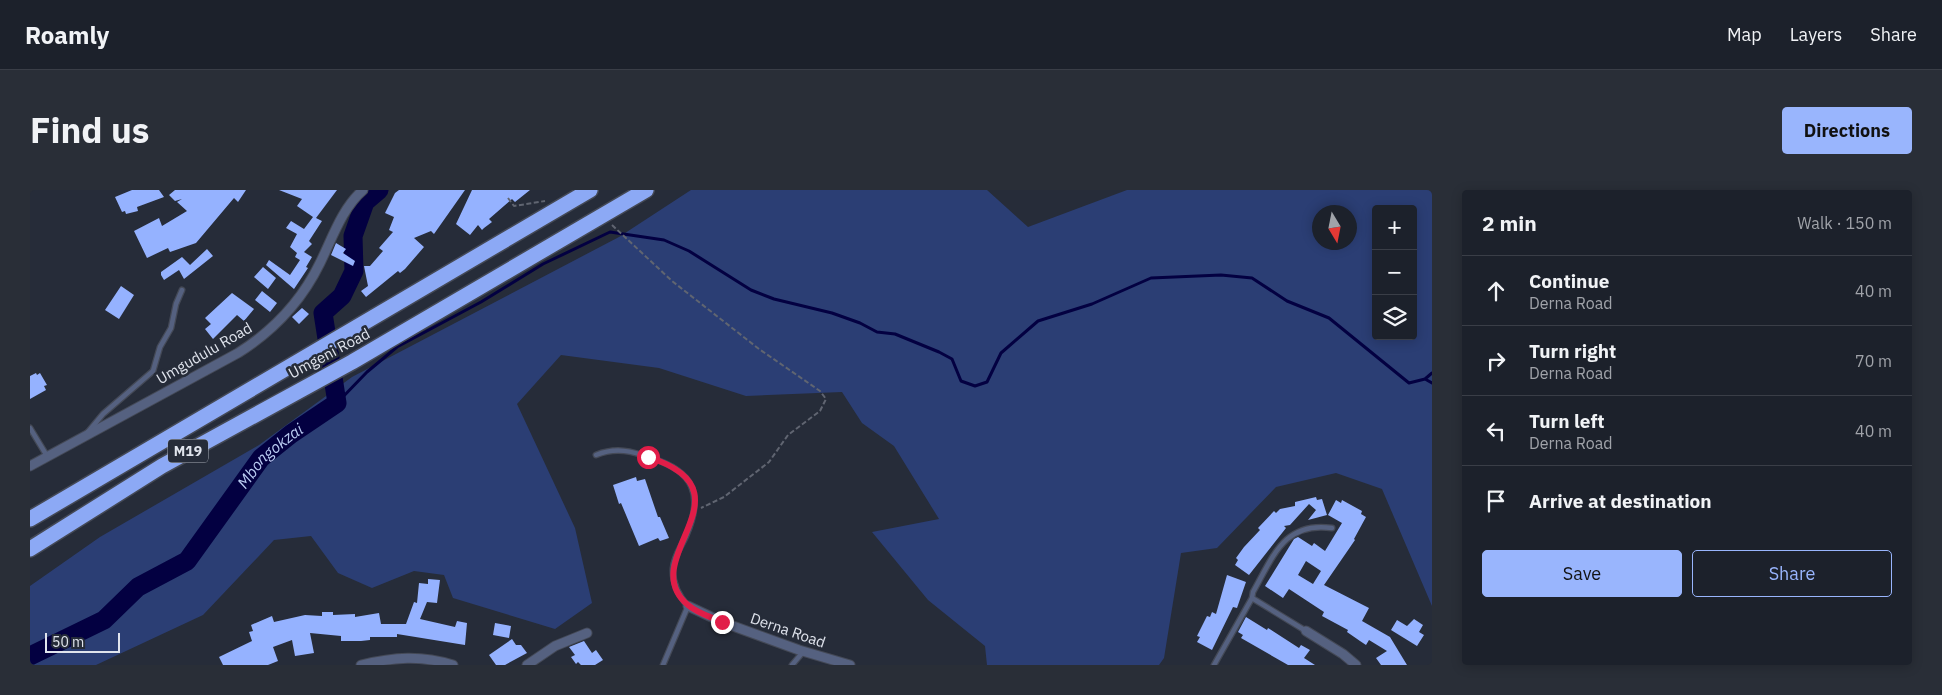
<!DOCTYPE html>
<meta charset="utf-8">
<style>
body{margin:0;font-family:"IBM Plex Sans",sans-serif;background:#292e37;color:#f1f3f6}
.controls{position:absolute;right:15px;top:15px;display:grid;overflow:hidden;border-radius:5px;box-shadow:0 2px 12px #0003}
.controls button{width:45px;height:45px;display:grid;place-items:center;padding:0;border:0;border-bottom:1px solid #3a3e47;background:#1c212b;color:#f1f3f6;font:25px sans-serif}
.compass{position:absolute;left:1282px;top:15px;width:45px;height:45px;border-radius:50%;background:#1c212b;box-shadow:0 2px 12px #0003;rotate:170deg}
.scale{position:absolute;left:15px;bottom:12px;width:75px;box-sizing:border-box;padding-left:5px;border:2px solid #e0e4ed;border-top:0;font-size:14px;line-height:18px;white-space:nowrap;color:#e0e4ed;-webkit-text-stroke:4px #262c39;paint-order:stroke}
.stop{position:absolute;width:15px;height:15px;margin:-11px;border:4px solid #e11d48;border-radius:50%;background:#fff}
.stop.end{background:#e11d48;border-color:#fff;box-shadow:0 1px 5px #0008}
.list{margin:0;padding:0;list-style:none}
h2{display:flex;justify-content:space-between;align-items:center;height:65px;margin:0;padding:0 20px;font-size:21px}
h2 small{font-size:16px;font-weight:400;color:#a0a3a9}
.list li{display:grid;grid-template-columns:32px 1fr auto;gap:15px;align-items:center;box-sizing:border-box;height:70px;padding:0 20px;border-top:1px solid #3a3e47}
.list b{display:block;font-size:19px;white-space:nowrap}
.list p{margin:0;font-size:16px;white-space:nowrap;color:#a0a3a9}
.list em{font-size:16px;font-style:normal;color:#a0a3a9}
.actions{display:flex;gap:10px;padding:15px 20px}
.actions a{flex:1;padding:11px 0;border:1px solid #99b5fd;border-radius:5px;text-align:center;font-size:18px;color:#99b5fd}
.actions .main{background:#99b5fd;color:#111}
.icon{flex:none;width:28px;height:28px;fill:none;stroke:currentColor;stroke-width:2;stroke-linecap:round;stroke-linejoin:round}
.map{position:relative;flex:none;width:1402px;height:475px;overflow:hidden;border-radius:5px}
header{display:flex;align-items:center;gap:30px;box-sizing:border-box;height:70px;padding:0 25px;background:#1c212b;border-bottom:1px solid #3a3e47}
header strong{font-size:24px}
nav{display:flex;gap:28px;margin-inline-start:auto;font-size:18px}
.intro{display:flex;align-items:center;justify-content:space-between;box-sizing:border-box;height:120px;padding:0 30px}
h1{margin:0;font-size:35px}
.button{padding:12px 22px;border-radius:5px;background:#99b5fd;color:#111;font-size:18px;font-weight:700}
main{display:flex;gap:30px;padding:0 30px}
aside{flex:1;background:#1c212b;border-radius:5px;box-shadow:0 2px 12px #0003}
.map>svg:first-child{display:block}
.green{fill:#2b3e74;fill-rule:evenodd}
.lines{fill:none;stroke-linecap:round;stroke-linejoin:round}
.stream{stroke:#030041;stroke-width:3}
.river{stroke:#030041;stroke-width:19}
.building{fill:#95b2ff;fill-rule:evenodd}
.lane-casing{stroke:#444956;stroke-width:7}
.street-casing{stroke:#444956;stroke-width:11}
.highway-casing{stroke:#444956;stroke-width:18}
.path{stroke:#606571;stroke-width:2;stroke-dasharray:5 2.5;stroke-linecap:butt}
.lane{stroke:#556180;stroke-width:4.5}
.street{stroke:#556180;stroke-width:9}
.highway{stroke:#8ca9f5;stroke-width:15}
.route{stroke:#e11d48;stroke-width:6}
.labels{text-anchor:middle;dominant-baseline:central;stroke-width:5;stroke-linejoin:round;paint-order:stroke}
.shield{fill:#262c39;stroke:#a8adb7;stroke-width:1}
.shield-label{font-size:14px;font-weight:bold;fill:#e0e4ed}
.street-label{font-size:15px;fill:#e0e4ed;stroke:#262c39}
.water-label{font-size:16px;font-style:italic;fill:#bacbf2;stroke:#262c39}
</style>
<header>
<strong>Roamly</strong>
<nav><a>Map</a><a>Layers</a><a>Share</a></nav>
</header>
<div class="intro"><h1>Find us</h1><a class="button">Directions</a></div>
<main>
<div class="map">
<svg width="1402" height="475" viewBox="0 0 1402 475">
<rect width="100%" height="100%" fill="#262c39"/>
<path class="green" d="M661,0H957L998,37L1097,0H1402V416L1352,299L1306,283L1246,297L1187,358L1151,363L1134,468L1129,475H957L955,456L898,410L842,342L909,329L864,256L832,233L812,202L716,206L629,178L531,165L487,214L545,338L562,413L525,439L423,408L414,385L384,381L342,398L308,383L281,346L244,350L173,425L66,475H0V396L70,347L229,255L322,187L589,47ZM1346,19H1383V146H1346ZM1290,22H1320V52H1290Z"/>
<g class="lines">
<path class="stream" d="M1395,189L1402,193
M307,213L337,182L367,157L451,112L513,74L580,42L634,50L659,61L721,100L744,109L802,123L830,133L847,142L865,144L909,162L922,169L931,191L945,196L957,192L971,163L1008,131L1062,114L1121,88L1191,85L1222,88L1257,111L1299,128L1379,193L1395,189L1402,183"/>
<path class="river" id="s1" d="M0,466L74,430L108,397L157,371L231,268L261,244L307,213L293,123L312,106L324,81L323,46L335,12L349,0"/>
</g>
<path class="building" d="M102,0H129L134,7L107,17L108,21L96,24L95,21L92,22L85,7Z
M145,0H216L208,12L204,8L166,53L140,62L138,58L117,68L104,41L129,28L132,36L157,21L147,12L152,9L145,11L139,5Z
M249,0H307L286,28L292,31L279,51L282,54L274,62L282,67L276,77L278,78L264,99L236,75L239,70L260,85L270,70L265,67L267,63L260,57L267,44L256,38L261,31L274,39L283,27L267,16L272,9Z
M369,0H435L404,44L401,41L384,48L394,57L375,79L370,83L368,81L336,107L331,101L338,96L334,76H340L353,61L349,58L363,42L359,40L364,27L355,23L365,3Z
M442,0H500L485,12L482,9L459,29L462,32L454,38L452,40L448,35L440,45L426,34Z
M306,53L316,59L313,63L325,71L323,76L301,65Z
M177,59L183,66L154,89L149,80L134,90L131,85V82L152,67L160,75Z
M233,77L246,88L238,99L224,87Z
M91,96L104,105L89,129L75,120Z
M232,101L247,113L240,122L225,110Z
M202,103L224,119L214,131L207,125L183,149L175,139L181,134L175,128Z
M272,118L279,124L269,134L262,127Z
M6,183L7,185L10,183L17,195L14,196L16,200L0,209V186Z
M606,287L607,291L615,289L628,327H630L639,348L630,351L628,348L609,356L591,313L589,314L583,295Z
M1286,307L1287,310L1292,309L1297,325L1278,330L1286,320L1279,314L1260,335L1254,336L1256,338L1219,385L1205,375L1208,370L1206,368L1214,357L1230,340L1228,338L1244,321L1246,323L1250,319L1265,316V312Z
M1306,310L1311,313L1312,310L1332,321L1331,324L1336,327L1324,349L1325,350L1294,395L1339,418L1332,431L1360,447L1377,475H1351L1346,468L1357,461L1339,450L1336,455L1330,451L1317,442L1318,440L1292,426L1294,422L1259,399L1253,408L1235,396L1264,349L1268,347L1282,356L1284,353L1295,361L1312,333L1298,325ZM1276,371L1291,381L1283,394L1268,385Z
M1197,385L1216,392L1207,418L1203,417L1182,460L1167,452L1170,447L1167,446L1177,426L1180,427L1182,422L1186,424Z
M398,389L410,390L407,413L397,412L390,429L425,437L427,431L437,433L435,455L367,444V447H340V450L331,451H311V446L280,443L284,463L265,466L262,450L243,457L248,471L238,475H193L189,467L222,451L219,442L223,441L221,435L242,426L244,432L275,425L292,426V422H303V425L325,424V427L349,423L351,434H376L384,412L387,413L389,393L398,394Z
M1216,427L1237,440L1238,438L1269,458L1271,455L1280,460L1274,468L1285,475H1258L1211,448L1213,445L1208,442Z
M1384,429L1393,435L1389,442L1394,445L1387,456L1361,440L1367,430L1377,436Z
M465,433L481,436L479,448L463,445Z
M482,449L486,455H491L497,463L475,475H466L459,465Z
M554,451L562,463L566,460L573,470L565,475H551L548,472L546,474L541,467L545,465L539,457Z"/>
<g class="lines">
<g class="lane-casing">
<path id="lane" d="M0,238L17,266
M58,242L73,224L123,181L130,157L141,138L146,114L152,100
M566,265C586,257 602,261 621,268C664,281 674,305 656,346C651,357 644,366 643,378C642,393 649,406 658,416L633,475
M1222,408L1276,441
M762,475L773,462
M1184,475L1222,408L1223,402C1243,367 1254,331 1302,338"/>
</g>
<g class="street-casing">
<path id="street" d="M0,276L208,163C243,141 272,110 290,73C302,49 312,18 333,0
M658,416L692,432L769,460L820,475
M1276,441L1313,464L1326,475
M331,475C364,467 391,465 423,475
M497,475L525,456L557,443"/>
</g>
<g class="highway-casing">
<path id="highway" d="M0,329L560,0
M0,359L132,276L322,172L616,0"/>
</g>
<path class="path" d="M478,8L484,16L515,11
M582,35L642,91L729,159L790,201L796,209L790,221L758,245L739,272L694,307L671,318"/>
<use href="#lane" class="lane"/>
<use href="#street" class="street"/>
<use href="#highway" class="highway"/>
</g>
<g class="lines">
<path class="route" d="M618,267C728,302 603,369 658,415C667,423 681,427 692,432"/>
</g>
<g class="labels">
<rect class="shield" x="138" y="249.5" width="40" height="23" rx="4"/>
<g class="shield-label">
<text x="158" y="261">M19</text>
</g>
<g class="street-label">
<text transform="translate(174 163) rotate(-30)">Umgudulu Road</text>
<text transform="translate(299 163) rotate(-28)">Umgeni Road</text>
<text transform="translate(758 440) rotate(19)">Derna Road</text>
</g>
<g class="water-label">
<text stroke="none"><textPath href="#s1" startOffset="320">Mbongokzai</textPath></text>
</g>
</g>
</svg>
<div class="controls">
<button>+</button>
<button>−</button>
<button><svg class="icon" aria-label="layers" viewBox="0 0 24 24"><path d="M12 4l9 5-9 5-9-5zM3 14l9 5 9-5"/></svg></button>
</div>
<svg class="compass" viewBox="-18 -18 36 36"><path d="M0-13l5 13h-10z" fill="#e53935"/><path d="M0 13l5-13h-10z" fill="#a0a3a9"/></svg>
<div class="scale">50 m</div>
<div class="stop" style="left:618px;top:267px"></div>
<div class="stop end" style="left:692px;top:432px"></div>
</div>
<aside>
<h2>2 min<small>Walk · 150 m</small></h2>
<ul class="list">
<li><svg class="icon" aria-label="ahead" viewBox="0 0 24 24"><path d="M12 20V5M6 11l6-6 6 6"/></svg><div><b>Continue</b><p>Derna Road</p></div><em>40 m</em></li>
<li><svg class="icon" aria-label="right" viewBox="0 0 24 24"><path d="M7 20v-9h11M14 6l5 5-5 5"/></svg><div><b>Turn right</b><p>Derna Road</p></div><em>70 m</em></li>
<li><svg class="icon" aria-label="left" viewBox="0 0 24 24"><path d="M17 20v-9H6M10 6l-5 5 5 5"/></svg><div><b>Turn left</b><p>Derna Road</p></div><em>40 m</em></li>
<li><svg class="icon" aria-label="arrive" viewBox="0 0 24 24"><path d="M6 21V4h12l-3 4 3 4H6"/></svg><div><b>Arrive at destination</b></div></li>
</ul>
<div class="actions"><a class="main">Save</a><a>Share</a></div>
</aside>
</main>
